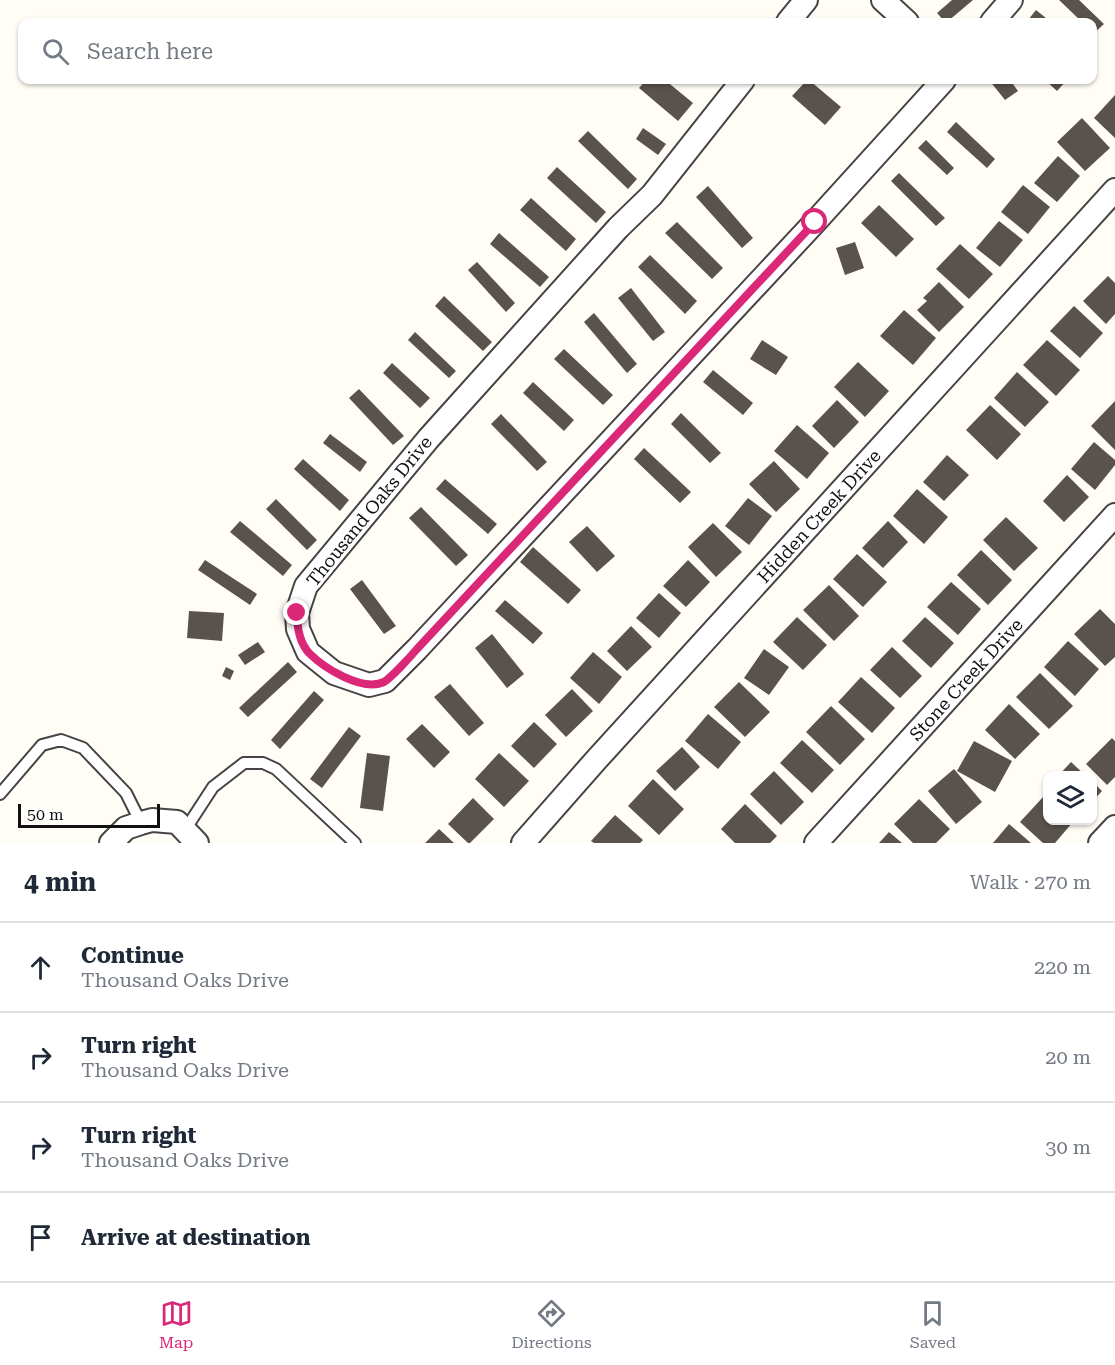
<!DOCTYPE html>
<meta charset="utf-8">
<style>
body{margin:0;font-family:"Roboto Serif",serif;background:#f2f2f3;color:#1f2937}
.controls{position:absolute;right:18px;bottom:18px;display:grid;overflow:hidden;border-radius:12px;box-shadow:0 2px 4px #0004}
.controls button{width:54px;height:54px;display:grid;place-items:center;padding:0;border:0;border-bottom:2px solid #e0e1e3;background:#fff;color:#1f2937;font:30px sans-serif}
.scale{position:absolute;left:18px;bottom:15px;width:142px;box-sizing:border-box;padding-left:6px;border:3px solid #111;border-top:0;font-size:16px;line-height:21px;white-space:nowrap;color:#111;-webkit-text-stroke:4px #fff;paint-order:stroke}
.stop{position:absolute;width:18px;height:18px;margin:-14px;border:4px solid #db2777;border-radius:50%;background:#fff}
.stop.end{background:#db2777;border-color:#fff;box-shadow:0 2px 6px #0008}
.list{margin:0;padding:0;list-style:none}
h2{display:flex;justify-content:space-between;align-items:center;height:78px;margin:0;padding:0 24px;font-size:26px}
h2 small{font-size:20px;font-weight:400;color:#747a83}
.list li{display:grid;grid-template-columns:39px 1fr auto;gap:18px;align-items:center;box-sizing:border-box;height:90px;padding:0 24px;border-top:2px solid #e0e1e3}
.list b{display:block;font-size:22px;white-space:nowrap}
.list p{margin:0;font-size:20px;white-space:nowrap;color:#747a83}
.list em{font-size:20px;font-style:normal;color:#747a83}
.icon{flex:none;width:33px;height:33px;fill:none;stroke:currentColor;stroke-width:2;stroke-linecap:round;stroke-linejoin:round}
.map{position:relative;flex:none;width:1115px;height:843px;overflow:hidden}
.search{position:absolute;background:#fff;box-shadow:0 2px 4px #0004;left:18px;right:18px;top:18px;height:66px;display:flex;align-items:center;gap:15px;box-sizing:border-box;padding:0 21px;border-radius:12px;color:#747a83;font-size:22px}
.sheet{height:438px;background:#fff}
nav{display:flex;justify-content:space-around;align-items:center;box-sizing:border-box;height:84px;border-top:2px solid #e0e1e3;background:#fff;font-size:16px;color:#747a83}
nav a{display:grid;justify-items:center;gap:3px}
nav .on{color:#db2777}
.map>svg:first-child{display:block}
.building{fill:#5a524d}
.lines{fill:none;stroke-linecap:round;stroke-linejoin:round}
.lane-casing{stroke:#444;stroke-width:14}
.street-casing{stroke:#444;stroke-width:26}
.lane{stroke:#fff;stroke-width:10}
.street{stroke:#fff;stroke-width:22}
.route{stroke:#db2777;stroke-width:8}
.labels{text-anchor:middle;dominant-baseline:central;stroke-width:6;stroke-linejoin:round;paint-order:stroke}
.street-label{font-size:18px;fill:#111;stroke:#fff}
</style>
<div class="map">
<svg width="1115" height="843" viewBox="0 0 1115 843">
<rect width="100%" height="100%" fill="#fffdf5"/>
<path class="building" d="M952,0H973L947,22H945L937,13Z
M1059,0H1079L1104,24L1092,35V22H1082Z
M1036,10L1051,22H1030L1028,20Z
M646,80H665L693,103L678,121L639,88Z
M807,80H809L841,107L825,125L792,96Z
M989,80H1010L1018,91L1005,100Z
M1045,80H1067L1057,91Z
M1115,95V138L1094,118Z
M1082,118L1110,148L1085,171L1057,142Z
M956,122L995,159L987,168L947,132Z
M643,128L666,144L658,155L636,139Z
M588,131L637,179L628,189L578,141Z
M926,140L954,168L947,175L918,148Z
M1058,156L1080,176L1057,202L1034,183Z
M557,167L606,212L596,223L547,178Z
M899,173L945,218L936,226L891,181Z
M1023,185L1050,207L1028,234L1001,212Z
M708,186L753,238L742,248L696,197Z
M531,198L576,239L566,251L520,210Z
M879,205L914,239L896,257L861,223Z
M999,221L1023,240L1000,267L976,248Z
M677,222L723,268L712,279L665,233Z
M499,233L549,277L540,287L490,244Z
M855,242L864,268L845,275L836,248Z
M960,244L993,274L969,299L936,269Z
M650,255L697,301L685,314L638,267Z
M477,262L515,303L506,312L468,270Z
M1108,276L1115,283V314L1106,324L1083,301Z
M939,282L964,307L939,332L917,310L927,301L923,298Z
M631,288L665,332L653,341L618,298Z
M444,296L492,342L483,351L435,306Z
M1074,306L1103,333L1080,358L1050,331Z
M904,310L936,338L913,365L880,336Z
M594,313L637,364L627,373L584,322Z
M415,332L456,371L449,378L408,340Z
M762,340L788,357L776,375L750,359Z
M1047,340L1080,370L1056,396L1023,365Z
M564,349L613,395L603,405L554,359Z
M858,362L889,391L865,417L834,387Z
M392,363L430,398L420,408L383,373Z
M713,370L753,403L743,415L703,382Z
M1017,372L1049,402L1025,427L994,398Z
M533,382L574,420L564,431L523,393Z
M359,389L404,436L393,445L349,398Z
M837,400L859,422L834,448L812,426Z
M1115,401V450L1091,426Z
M990,405L1021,434L997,460L966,430Z
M681,413L721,453L710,463L671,424Z
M501,414L547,462L537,471L491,424Z
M797,425L829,453L807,479L774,451Z
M330,434L367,462L360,472L323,443Z
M1094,442L1115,460V465L1095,490L1071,469Z
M644,448L691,492L680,503L634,459Z
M947,455L969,475L944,501L923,482Z
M303,459L349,500L340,511L294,469Z
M774,461L800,489L776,512L749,484Z
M1067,475L1089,497L1064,522L1043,501Z
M445,479L497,524L488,534L436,489Z
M917,489L948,517L924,544L893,516Z
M748,498L772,516L749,545L725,526Z
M276,499L317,540L307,550L266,509Z
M421,507L468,555L456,566L409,518Z
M1006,517L1038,548L1014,571L983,540Z
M240,521L292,565L283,576L230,532Z
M888,521L908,542L883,568L862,548Z
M713,523L742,552L716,577L688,547Z
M587,526L615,556L597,572L569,542Z
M533,547L581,590L568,604L520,562Z
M981,550L1012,580L988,605L957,575Z
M857,554L887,582L863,607L833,579Z
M205,560L257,594L250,605L198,570Z
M688,560L710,582L686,607L663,586Z
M362,580L396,626L384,634L350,589Z
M951,582L981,609L958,635L927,607Z
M829,585L859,616L834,641L803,610Z
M659,593L681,613L659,638L636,618Z
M505,600L543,633L533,644L495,611Z
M1100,609L1115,624V657L1105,666L1074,634Z
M189,611L224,613L222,641L187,638Z
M797,617L827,645L803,670L773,642Z
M925,617L954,643L931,668L902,641Z
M631,626L652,647L627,671L607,651Z
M492,634L524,674L507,688L475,648Z
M1068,641L1099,669L1075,696L1044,667Z
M258,642L265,652L245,665L238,655Z
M892,647L922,676L900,698L870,670Z
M764,649L789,667L769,695L744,678Z
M593,652L622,677L599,704L570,678Z
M288,662L297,672L248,717L239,708Z
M226,667L234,671L230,680L222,676Z
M1040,673L1073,706L1049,729L1016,697Z
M861,677L895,708L872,733L838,702Z
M739,682L770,712L745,737L714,707Z
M450,684L484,723L469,736L434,697Z
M572,689L593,711L566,737L545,715Z
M314,691L324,700L280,749L271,740Z
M1009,704L1040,734L1015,759L985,730Z
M831,706L865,739L840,765L806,732Z
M708,714L741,742L718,769L685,741Z
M534,722L557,744L534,768L511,746Z
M422,724L450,752L434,768L406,739Z
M349,727L361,736L322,788L310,779Z
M1112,738L1115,741V777L1107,785L1086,764Z
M802,740L834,770L812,793L780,763Z
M974,741L1012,761L995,792L957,771Z
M682,747L700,767L675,791L656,771Z
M367,753L390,756L383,811L360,808Z
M499,753L529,781L504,807L475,779Z
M1071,762L1086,776H1058Z
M954,769L982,802L956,824L928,791Z
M774,771L804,802L781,825L750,794Z
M653,779L684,809L659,835L628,806Z
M1092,781L1102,791L1092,802Z
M1044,796L1048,799V820H1071L1073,822L1055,843H1043L1020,822Z
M473,798L494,819L470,843H468L448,824Z
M919,799L950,829L936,843H913L894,824Z
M745,804L777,836L770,843H735L721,829Z
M615,815L643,840L640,843H594L591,841Z
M1009,824L1031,843H993Z
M439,829L454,843H425Z
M889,832L902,843H879Z"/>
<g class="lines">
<g class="lane-casing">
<path id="lane" d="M0,794L42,745L61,740L83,748L126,793L141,823
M185,830L213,787L244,763H263L276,769L355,843"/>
</g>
<g class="street-casing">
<g id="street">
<path d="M883,0L907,22"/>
<path d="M788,22L806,0"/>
<path d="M992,22L1011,0"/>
<path d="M743,80L652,195L618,228L429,438L306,586L297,613L298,629L308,652L334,673L369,685L385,681L417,649L815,222L944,80"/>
<path d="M111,843L126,828L141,823L152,820L177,822L197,843"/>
<path id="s1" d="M523,843L597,759L1115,190"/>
<path id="s2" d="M816,843L1115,515"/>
<path d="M1100,843L1115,827"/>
</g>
</g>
<use href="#lane" class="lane"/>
<use href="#street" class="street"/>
</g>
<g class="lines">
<path class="route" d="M297,613C297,627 299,642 309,653C324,668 362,692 384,682C391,678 411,656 417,649L815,222"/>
</g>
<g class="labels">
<g class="street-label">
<text transform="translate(369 511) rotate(-51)">Thousand Oaks Drive</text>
<text stroke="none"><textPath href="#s1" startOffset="441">Hidden Creek Drive</textPath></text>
<text stroke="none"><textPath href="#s2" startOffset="222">Stone Creek Drive</textPath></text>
</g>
</g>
</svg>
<div class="controls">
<button><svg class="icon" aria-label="layers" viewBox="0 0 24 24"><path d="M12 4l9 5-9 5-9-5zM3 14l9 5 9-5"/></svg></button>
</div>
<div class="scale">50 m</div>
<div class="stop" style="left:815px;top:222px"></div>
<div class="stop end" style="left:297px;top:613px"></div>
<div class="search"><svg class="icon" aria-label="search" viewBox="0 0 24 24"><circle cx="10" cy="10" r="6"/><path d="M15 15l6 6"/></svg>Search here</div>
</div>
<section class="sheet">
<h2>4 min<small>Walk · 270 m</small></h2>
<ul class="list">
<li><svg class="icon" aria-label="ahead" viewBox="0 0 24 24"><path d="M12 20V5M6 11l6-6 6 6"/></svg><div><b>Continue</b><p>Thousand Oaks Drive</p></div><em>220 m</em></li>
<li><svg class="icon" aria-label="right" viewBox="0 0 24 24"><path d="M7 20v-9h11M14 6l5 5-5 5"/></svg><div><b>Turn right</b><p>Thousand Oaks Drive</p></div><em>20 m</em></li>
<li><svg class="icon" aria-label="right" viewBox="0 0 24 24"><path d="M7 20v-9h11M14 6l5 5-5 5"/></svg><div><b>Turn right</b><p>Thousand Oaks Drive</p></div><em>30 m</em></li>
<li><svg class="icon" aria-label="arrive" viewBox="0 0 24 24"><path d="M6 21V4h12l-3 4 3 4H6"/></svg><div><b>Arrive at destination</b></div></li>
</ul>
</section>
<nav>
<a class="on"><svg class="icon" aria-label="map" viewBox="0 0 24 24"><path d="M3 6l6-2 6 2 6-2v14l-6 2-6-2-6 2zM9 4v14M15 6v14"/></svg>Map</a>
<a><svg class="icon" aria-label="directions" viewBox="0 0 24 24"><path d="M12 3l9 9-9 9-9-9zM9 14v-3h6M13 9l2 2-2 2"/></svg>Directions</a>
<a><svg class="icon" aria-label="saved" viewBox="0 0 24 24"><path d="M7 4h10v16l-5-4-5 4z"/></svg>Saved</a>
</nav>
